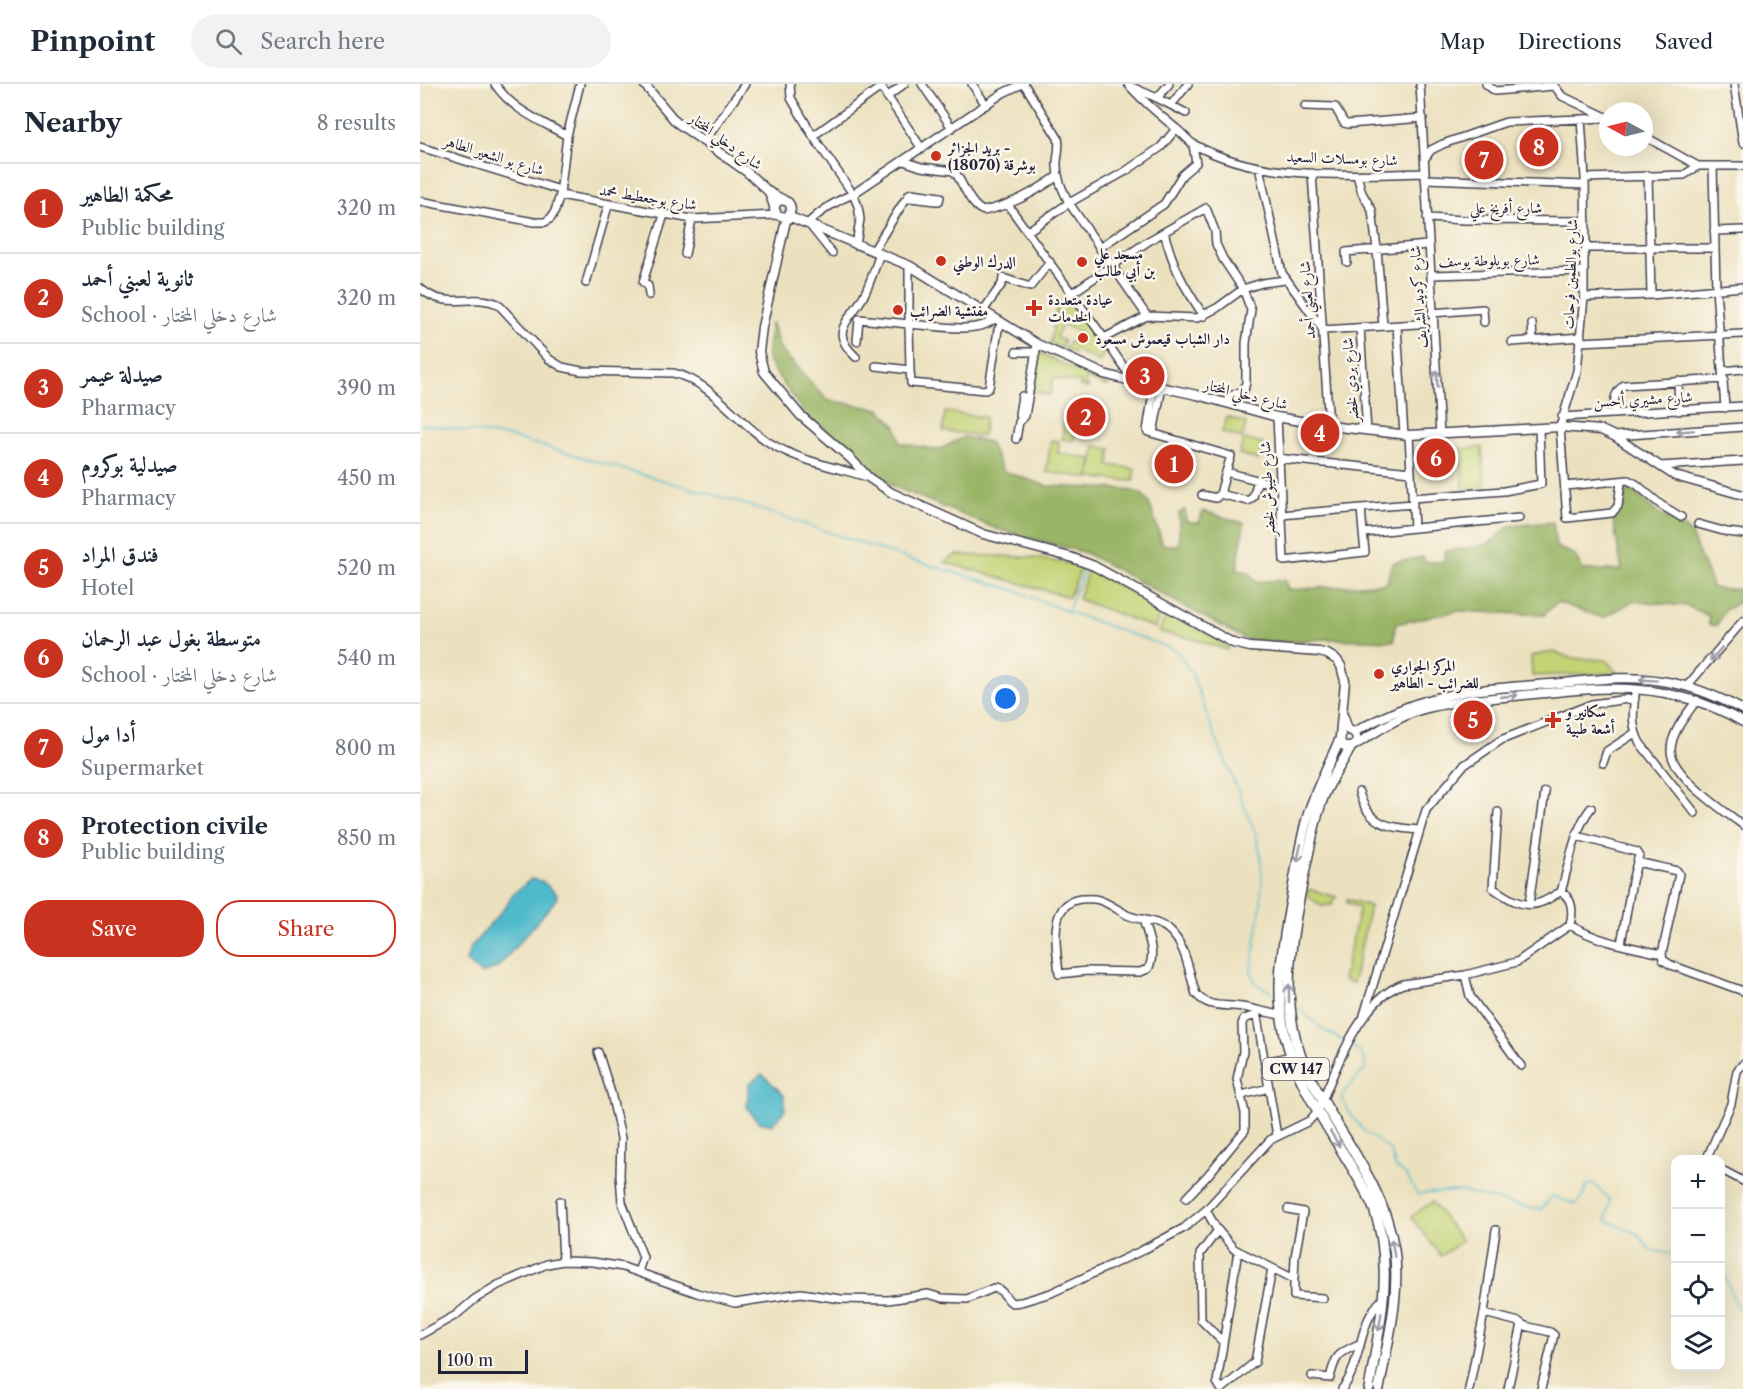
<!DOCTYPE html>
<meta charset="utf-8">
<style>
body{margin:0;font-family:"Libre Caslon Text",Amiri,serif;background:#f2f2f3;color:#1f2937}
.controls{position:absolute;right:18px;bottom:18px;display:grid;overflow:hidden;border-radius:12px;box-shadow:0 6px 24px #0002}
.controls button{width:54px;height:54px;display:grid;place-items:center;padding:0;border:0;border-bottom:2px solid #e0e1e3;background:#fff;color:#1f2937;font:30px sans-serif}
.compass{position:absolute;left:1179px;top:18px;width:54px;height:54px;border-radius:50%;background:#fff;box-shadow:0 6px 24px #0002;rotate:277deg}
.scale{position:absolute;left:18px;bottom:15px;width:90px;box-sizing:border-box;padding-left:6px;border:3px solid #22223b;border-top:0;font-size:16px;line-height:21px;white-space:nowrap;color:#22223b;-webkit-text-stroke:4px #fbf7ec;paint-order:stroke}
.you{position:absolute;left:586px;top:615px;width:21px;height:21px;margin:-15px;border:4px solid #fff;border-radius:50%;background:#1a73e8;box-shadow:0 0 0 9px #1a73e833}
.badge{display:grid;place-items:center;width:39px;height:39px;border-radius:50%;background:#c8321e;color:#fff;font-size:20px;font-weight:700}
.pin{position:absolute;translate:-50% -50%;border:3px solid #fff;box-shadow:0 2px 6px #0006}
.list{margin:0;padding:0;list-style:none}
h2{display:flex;justify-content:space-between;align-items:center;height:78px;margin:0;padding:0 24px;font-size:26px}
h2 small{font-size:20px;font-weight:400;color:#747a83}
.list li{display:grid;grid-template-columns:39px 1fr auto;gap:18px;align-items:center;box-sizing:border-box;height:90px;padding:0 24px;border-top:2px solid #e0e1e3}
.list b{display:block;font-size:22px;white-space:nowrap}
.list p{margin:0;font-size:20px;white-space:nowrap;color:#747a83}
.list em{font-size:20px;font-style:normal;color:#747a83}
.actions{display:flex;gap:12px;padding:18px 24px}
.actions a{flex:1;padding:14px 0;border:2px solid #c8321e;border-radius:24px;text-align:center;font-size:21px;color:#c8321e}
.actions .main{background:#c8321e;color:#fff}
.icon{flex:none;width:33px;height:33px;fill:none;stroke:currentColor;stroke-width:2;stroke-linecap:round;stroke-linejoin:round}
.map{position:relative;flex:none;width:1323px;height:1305px;overflow:hidden}
header{display:flex;align-items:center;gap:36px;box-sizing:border-box;height:84px;padding:0 30px;background:#fff;border-bottom:2px solid #e0e1e3}
header strong{font-size:28px}
nav{display:flex;gap:33px;margin-inline-start:auto;font-size:21px}
.search{width:420px;height:54px;background:#f2f2f3;display:flex;align-items:center;gap:15px;box-sizing:border-box;padding:0 21px;border-radius:33px;color:#747a83;font-size:22px}
main{display:flex}
aside{flex:1;background:#fff}
.map>svg:first-child{display:block}
.green{fill:#c3d375;stroke:#727a58;stroke-width:1.5}
.forest{fill:#9ab566;stroke:#5e6c50;stroke-width:1.5}
.water{fill:#4fbacc;stroke:#386e84;stroke-width:1.5}
.lines{fill:none;stroke-linecap:round;stroke-linejoin:round}
.stream{stroke:#4fbacc;stroke-width:1.5}
.minor-casing{stroke:#403f4f;stroke-width:10}
.major-casing{stroke:#403f4f;stroke-width:11}
.highway-casing{stroke:#403f4f;stroke-width:12}
.minor{stroke:#fff;stroke-width:7}
.major{stroke:#fff;stroke-width:8}
.highway{stroke:#fff;stroke-width:9}
.oneway{stroke:#9c9ca7}
.poi-dot{fill:#c8321e;stroke:#fbf7ec;stroke-width:2}
.labels{text-anchor:middle;dominant-baseline:central;stroke-width:5;stroke-linejoin:round;paint-order:stroke}
.shield{fill:#fbf7ec;stroke:#636270;stroke-width:1.5}
.shield-label{font-size:14px;font-weight:bold;fill:#22223b}
.street-label{font-size:15px;fill:#22223b;stroke:#fbf7ec}
.poi-label{font-size:15px;font-weight:bold;fill:#22223b;stroke:#fbf7ec;text-anchor:start}
</style>
<header>
<strong>Pinpoint</strong>
<div class="search"><svg class="icon" aria-label="search" viewBox="0 0 24 24"><circle cx="10" cy="10" r="6"/><path d="M15 15l6 6"/></svg>Search here</div>
<nav><a>Map</a><a>Directions</a><a>Saved</a></nav>
</header>
<main>
<aside>
<h2>Nearby<small>8 results</small></h2>
<ul class="list">
<li><span class="badge">1</span><div><b>محكمة الطاهير</b><p>Public building</p></div><em>320 m</em></li>
<li><span class="badge">2</span><div><b>ثانوية لعبني أحمد</b><p>School · شارع دخلي المختار</p></div><em>320 m</em></li>
<li><span class="badge">3</span><div><b>صيدلة عيمر</b><p>Pharmacy</p></div><em>390 m</em></li>
<li><span class="badge">4</span><div><b>صيدلية بوكروم</b><p>Pharmacy</p></div><em>450 m</em></li>
<li><span class="badge">5</span><div><b>فندق المراد</b><p>Hotel</p></div><em>520 m</em></li>
<li><span class="badge">6</span><div><b>متوسطة بغول عبد الرحمان</b><p>School · شارع دخلي المختار</p></div><em>540 m</em></li>
<li><span class="badge">7</span><div><b>أدا مول</b><p>Supermarket</p></div><em>800 m</em></li>
<li><span class="badge">8</span><div><b>Protection civile</b><p>Public building</p></div><em>850 m</em></li>
</ul>
<div class="actions"><a class="main">Save</a><a>Share</a></div>
</aside>
<div class="map">
<svg width="1323" height="1305" viewBox="0 0 1323 1305">
<rect width="100%" height="100%" fill="#fbf7ec"/>
<filter id="ink" filterUnits="userSpaceOnUse"><feTurbulence type="fractalNoise" baseFrequency=".0167" numOctaves="2"/><feDisplacementMap in="SourceGraphic" scale="12" xChannelSelector="R" yChannelSelector="G"/><feConvolveMatrix kernelMatrix="1 2 1 2 8 2 1 2 1" color-interpolation-filters="sRGB"/></filter>
<filter id="wash" filterUnits="userSpaceOnUse"><feTurbulence type="fractalNoise" baseFrequency=".008" numOctaves="4" result="noise"/><feDisplacementMap in="SourceGraphic" scale="24" xChannelSelector="R" yChannelSelector="G"/><feGaussianBlur stdDeviation="1.35" result="paint"/><feColorMatrix in="noise" values="0 0 0 0 0 0 0 0 0 0 0 0 0 0 0 0 0 1.4 0 .05"/><feComposite in="paint" operator="in"/></filter>
<g filter="url(#wash)">
<rect width="100%" height="100%" fill="#ece1bf"/>
<path class="green" d="M638,217L647,219L686,265L679,278L657,267L654,269L644,265L649,258L655,261L661,250L643,240L636,253L644,257L641,264L630,259Z
M617,268L689,301L688,303L666,294L665,300L668,301V304L660,302L661,299L633,294L630,311L611,307Z
M525,328L565,333L563,352L523,347Z
M645,332L658,334L654,357L642,355Z
M807,333L826,339L822,354L802,348Z
M824,355L843,360L838,376L819,370Z
M631,356L639,357L638,369L672,375L669,394L626,388Z
M675,362L691,365L689,381L715,385L713,397L670,394Z
M1062,363L1065,404L1043,405L1040,365Z
M536,471L609,473L662,482L649,513L524,478Z
M668,486L742,525L735,544L658,515Z
M748,527L808,561L807,566L777,556L739,548Z
M1134,568L1151,574L1186,576L1197,589L1112,592L1111,572Z
M888,805L917,813L913,816L912,821L901,822L887,811Z
M927,815L950,822L933,899L923,896L939,826L938,823L927,819Z
M1012,1118L1042,1157L1021,1172L991,1133Z"/>
<path class="forest" d="M351,238L360,265L407,316L459,325L476,342L480,359L518,366L544,353L569,358L583,387L627,402L702,405L721,409L730,421L743,461H759V429L765,426L766,437L779,439L783,427L824,439L817,486L829,488L836,498L865,496L868,506L967,499L972,479L1003,473L1006,478H1023L1026,467C1055,463 1068,466 1089,442L1133,438L1136,463L1154,470L1163,486H1202L1193,436L1201,425L1206,401L1234,426L1270,448L1293,504L1323,506V516L1305,526L1297,541H1289V532L1267,522L1213,517L1183,534L1137,518L1124,531L1038,527L975,540L974,557L908,555L863,558L825,555L666,469L577,445L473,402L408,348L385,331L347,276Z"/>
<path class="water" d="M111,795L122,797L137,810L136,816L78,883L61,890L46,877L50,864L86,822L92,811Z
M342,990L364,1011L365,1026L352,1041L339,1038L327,1024L329,1000Z"/>
<g class="lines">
<path class="stream" d="M0,340L91,353L315,417L492,476L591,505L646,527L753,565L759,570L772,590L795,652L835,748L840,768L842,791L841,821L831,887L836,900L855,910
M648,527L665,483
M876,922L902,945L925,958
M929,960C940,966 944,971 946,984L923,1009L922,1015L930,1030L945,1048L970,1066L976,1084L987,1092L997,1110L1039,1107L1114,1125H1122L1132,1112L1155,1120L1163,1114L1166,1102L1173,1099L1190,1116L1186,1136L1218,1150L1230,1166L1256,1171
M1300,1179L1317,1223L1323,1229"/>
</g>
</g>
<g filter="url(#ink)">
<g class="lines">
<g class="minor-casing">
<path id="minor" d="M75,0C92,26 121,37 147,52
M370,0L371,14L393,52L433,110L438,122L440,135L436,161
M459,0L502,65
M502,0L532,44
M552,0L566,21
M604,0L638,54C640,62 638,69 637,77C636,93 642,105 649,119L706,87L741,63L756,45
M708,0C723,18 740,31 758,46C764,51 769,58 775,61C841,97 931,91 1004,89
M1000,0L1020,351
M1066,0L1075,7L1134,2
M1133,0L1142,12L1186,33
M1314,0L1323,59
M712,3L737,14L766,29
M467,13L484,0
M737,14L749,0
M751,21L768,0
M885,22L915,23L924,39L928,40L1003,34
M1161,35L1165,94L1166,164L1164,170V213L1157,287L1140,343L1147,434L1192,429L1198,422L1201,398
M393,52L461,3
M1224,52L1278,82H1323
M284,58L325,0
M0,63L140,106
M1006,73L1011,66L1023,60L1086,38L1187,34
M484,77L501,83L534,87C543,98 550,123 564,127C594,120 613,109 638,92
M1293,82L1296,205L1305,324
M839,83L862,189L903,246L1013,239
M892,89L909,342
M937,91L942,109L952,126L957,165L963,242
M1228,91L1231,211
M1165,94L1264,91L1278,82
M1005,95L1165,101
M140,111L272,135L357,131
M0,117L114,138H125L131,134L135,127L140,111L147,52L160,0
M588,121L684,254L714,298
M1007,134L1045,136L1166,137
M608,147L649,119L727,232
M1294,147L1323,146
M744,148C754,185 763,201 784,232
M679,164L744,120L762,91L776,79L773,61
M1166,164H1294
M453,167L485,116L491,114L516,117H519L520,113L492,109L489,110L488,115
M412,169L388,139C402,126 415,117 433,110L583,9L602,0
M265,170L272,135
M927,178L926,168L1008,161
M1011,191L1164,187
M166,199L188,122
M0,204C27,228 51,208 78,220L129,275L142,283L161,287L253,289C293,298 317,339 350,359C379,377 415,383 447,393
M652,209L730,156L786,124L795,147L796,160L803,175L823,205L831,226L826,259V298L824,307C816,309 810,311 806,319
M229,211L228,202L223,198L244,131
M1164,213L1231,211L1323,203
M563,227L582,200L583,194L610,203L630,178
M1012,229L1063,225L1064,238
M1112,240L1113,256
M977,242L984,351
M940,244L947,347
M684,254L727,232L777,234L797,224L823,205L842,199L865,196
M437,257L439,235L489,240V181
M1092,258L1161,253
M1161,258L1323,250
M596,268H616
M436,273C408,247 429,238 443,213C450,200 455,184 460,169
M456,282L490,286L489,240C510,241 558,251 574,235
M490,286L491,299L565,306L569,304L578,246L582,239
M1303,287L1323,285
M1258,297L1259,327
M734,302L727,347L728,348L811,372L806,388L860,402
M602,312L599,330L602,334
M1195,330C1194,317 1193,310 1204,301L1304,295
M857,333L864,477L945,468L943,449
M1142,333L1323,322
M733,349L742,303
M989,351L994,444
M1194,352L1323,343
M596,355L599,338L605,332L617,260
M856,374L991,388
M1240,382L1323,377
M806,388L800,410L828,417L833,413L838,396
M1145,402L1208,396L1216,400L1241,421L1261,433
M782,411L796,414L800,410
M992,414L1084,407L1121,400L1119,344
M993,420L941,424L943,449L1099,434
M861,431L941,424
M1278,440L1307,448L1323,450
M1267,602L1323,537
M1215,610C1213,628 1211,642 1220,659L1275,729
M1277,616C1267,630 1252,647 1251,665C1249,690 1304,727 1323,741
M1183,679L1187,667L1215,649
M939,708C948,742 970,743 999,746
M1078,728L1073,804C1086,813 1103,825 1119,819C1127,817 1133,811 1141,808C1154,815 1153,829 1150,841C1178,858 1211,863 1242,870L1243,876L1251,881L1323,907
M1157,752L1217,768L1219,771L1212,797L1201,860
M1217,778L1257,787L1259,790L1242,870
M1141,808C1149,781 1154,745 1171,724
M1109,820L1125,708
M723,835C727,851 737,870 728,885L720,888L667,887L639,890C637,866 626,819 661,815C667,815 673,814 679,816C689,819 698,826 707,831C721,837 739,836 750,847C767,863 769,890 776,910C789,925 804,920 822,923C835,925 848,929 861,931
M1045,891L1050,912L1101,982
M836,927L857,1052
M944,931L1006,726L1043,682L1081,656L1172,620L1215,614
M178,968L191,1009L201,1054L200,1092L202,1118L223,1173L218,1188
M845,978L871,972
M822,1011L849,1004
M1286,1076L1311,1020L1317,987L1323,980
M1300,1085L1323,1097
M766,1114L788,1091L825,1046V1029L817,995L823,968L822,940L824,935L836,931
M140,1117L143,1177
M868,1125L883,1128L875,1173L874,1195
M786,1126L796,1144L814,1165L874,1195V1212L903,1214
M798,1146L780,1170L781,1236L803,1258
M1064,1229L1099,1238L1105,1242L1130,1248L1134,1251L1121,1305
M0,1251L36,1231L55,1215L78,1201L127,1180L143,1177L173,1178L203,1183L277,1209L315,1219L381,1209L421,1215L468,1216L508,1210L522,1214L547,1215L574,1204C583,1205 585,1214 592,1219L601,1218L631,1209L721,1167L764,1144L786,1126L850,1056L889,1037L898,1027C915,987 939,916 983,900L1045,891L1097,878L1150,841
M892,1292L910,1294C915,1272 918,1269 939,1260
M801,1305L797,1298L818,1167
M802,1305L835,1278L852,1185
M922,1305C943,1279 937,1237 963,1215
M1049,1305L1064,1229L1076,1146
M1088,1305L1102,1240"/>
</g>
<g class="major-casing">
<path id="major" d="M224,0L256,38L327,88L349,108L364,116
M349,108L357,131L365,133C371,130 373,124 368,118L361,116L356,119L354,125
M367,132L342,243L339,268L344,288L380,331L430,374L449,394L472,409L563,450L650,473L674,482L813,559L830,563L899,568L907,570L917,576L921,582L925,597L920,652
M368,132L490,182L617,260L684,290L699,294L777,311L857,333L909,342L989,351L1140,343L1181,346L1194,352L1255,392L1323,411
M934,648C956,636 980,624 1005,617C1049,604 1096,603 1141,599C1174,596 1209,591 1241,597C1271,601 1297,612 1323,626
M921,651L920,657L924,663H931L936,659C938,652 935,647 928,646L924,633
M935,661C956,648 976,634 1000,626C1030,617 1064,615 1095,612C1180,603 1246,594 1323,638"/>
</g>
<g class="highway-casing">
<path id="highway" d="M920,655C909,680 896,705 888,731C880,758 876,787 871,816C863,861 854,905 865,951C876,997 904,1037 928,1077C937,1092 947,1108 954,1125C975,1183 959,1246 949,1305
M931,663C922,679 911,694 904,711C894,736 890,764 884,790C871,855 857,924 887,987C915,1046 964,1099 974,1165C981,1211 967,1260 959,1305"/>
</g>
<use href="#minor" class="minor"/>
<use href="#major" class="major"/>
<use href="#highway" class="highway"/>
</g>
<defs><path id="oneway-shaft" d="M-6 0H5M1.5-3L5.5 0L1.5 3" fill="none" stroke-width="1.6" stroke-linecap="round" stroke-linejoin="round" transform="scale(1.5)"/></defs>
<g class="oneway">
<use href="#oneway-shaft" transform="translate(1017 295) rotate(-94)"/>
<use href="#oneway-shaft" transform="translate(1265 347) rotate(176)"/>
<use href="#oneway-shaft" transform="translate(1296 570) rotate(131)"/>
<use href="#oneway-shaft" transform="translate(1228 596) rotate(-176)"/>
<use href="#oneway-shaft" transform="translate(1089 612) rotate(-6)"/>
<use href="#oneway-shaft" transform="translate(879 769) rotate(102)"/>
<use href="#oneway-shaft" transform="translate(869 909) rotate(-90)"/>
<use href="#oneway-shaft" transform="translate(915 1055) rotate(59)"/>
<use href="#oneway-shaft" transform="translate(973 1164) rotate(-99)"/>
<use href="#oneway-shaft" transform="translate(960 1238) rotate(99)"/>
</g>
</g>
<g class="poi-dot">
<circle cx="516" cy="72" r="6"/>
<circle cx="521" cy="177" r="6"/>
<circle cx="662" cy="178" r="6"/>
<path d="M611 215h6v6h6v6h-6v6h-6v-6h-6v-6h6z"/>
<circle cx="478" cy="226" r="6"/>
<circle cx="663" cy="254" r="6"/>
<circle cx="959" cy="590" r="6"/>
<path d="M1130 627h6v6h6v6h-6v6h-6v-6h-6v-6h6z"/>
</g>
<g class="labels">
<rect class="shield" x="843" y="974" width="66" height="22" rx="4.5"/>
<g class="shield-label">
<text x="876" y="985">CW 147</text>
</g>
<g class="street-label">
<text transform="translate(306 57) rotate(36)">شارع دخلي المختار</text>
<text transform="translate(74 71) rotate(17)">شارع بو الشعير الطاهر</text>
<text transform="translate(922 74) rotate(2)">شارع بومسلات السعيد</text>
<text transform="translate(228 113) rotate(9)">شارع بوجعطيط محمد</text>
<text x="1086" y="123">شارع أفريخ علي</text>
<text transform="translate(1069 176) rotate(-1)">شارع بويلوطة يوسف</text>
<text transform="translate(1150 190) rotate(-88)">شارع بوالطمين فرحات</text>
<text transform="translate(998 213) rotate(-94)">شارع كرديد الشريف</text>
<text transform="translate(887 216) rotate(-94)">شارع لعبني أحمد</text>
<text transform="translate(930 296) rotate(-94)">شارع بردي لخضر</text>
<text transform="translate(826 310) rotate(14)">شارع دخلي المختار</text>
<text transform="translate(1223 315) rotate(-3)">شارع مشيري أحسن</text>
<text transform="translate(847 405) rotate(-93)">شارع طيبوش لخضر</text>
</g>
<g class="poi-label">
<text x="528" y="63">بريد الجزائر -<tspan x="528" dy="17">بوشرقة (18070)</tspan></text>
<text x="674" y="169">مسجد علي<tspan x="674" dy="17">بن أبي طالب</tspan></text>
<text x="533" y="177">الدرك الوطني</text>
<text x="628" y="215">عيادة متعددة<tspan x="628" dy="17">الخدمات</tspan></text>
<text x="490" y="226">مفتشية الضرائب</text>
<text x="675" y="254">دار الشباب قيعموش مسعود</text>
<text x="971" y="581">المركز الجواري<tspan x="971" dy="17">للضرائب - الطاهير</tspan></text>
<text x="1146" y="627">سكانير و<tspan x="1146" dy="17">أشعة طبية</tspan></text>
</g>
</g>
</svg>
<div class="controls">
<button>+</button>
<button>−</button>
<button><svg class="icon" aria-label="locate" viewBox="0 0 24 24"><circle cx="12" cy="12" r="6"/><path d="M12 2v4M12 18v4M2 12h4M18 12h4"/></svg></button>
<button><svg class="icon" aria-label="layers" viewBox="0 0 24 24"><path d="M12 4l9 5-9 5-9-5zM3 14l9 5 9-5"/></svg></button>
</div>
<svg class="compass" viewBox="-18 -18 36 36"><path d="M0-13l5 13h-10z" fill="#e53935"/><path d="M0 13l5-13h-10z" fill="#747a83"/></svg>
<div class="scale">100 m</div>
<div class="you"></div>
<div class="pin badge" style="left:754px;top:380px">1</div>
<div class="pin badge" style="left:666px;top:333px">2</div>
<div class="pin badge" style="left:725px;top:292px">3</div>
<div class="pin badge" style="left:900px;top:349px">4</div>
<div class="pin badge" style="left:1053px;top:636px">5</div>
<div class="pin badge" style="left:1016px;top:374px">6</div>
<div class="pin badge" style="left:1064px;top:76px">7</div>
<div class="pin badge" style="left:1119px;top:63px">8</div>
</div>
</main>
